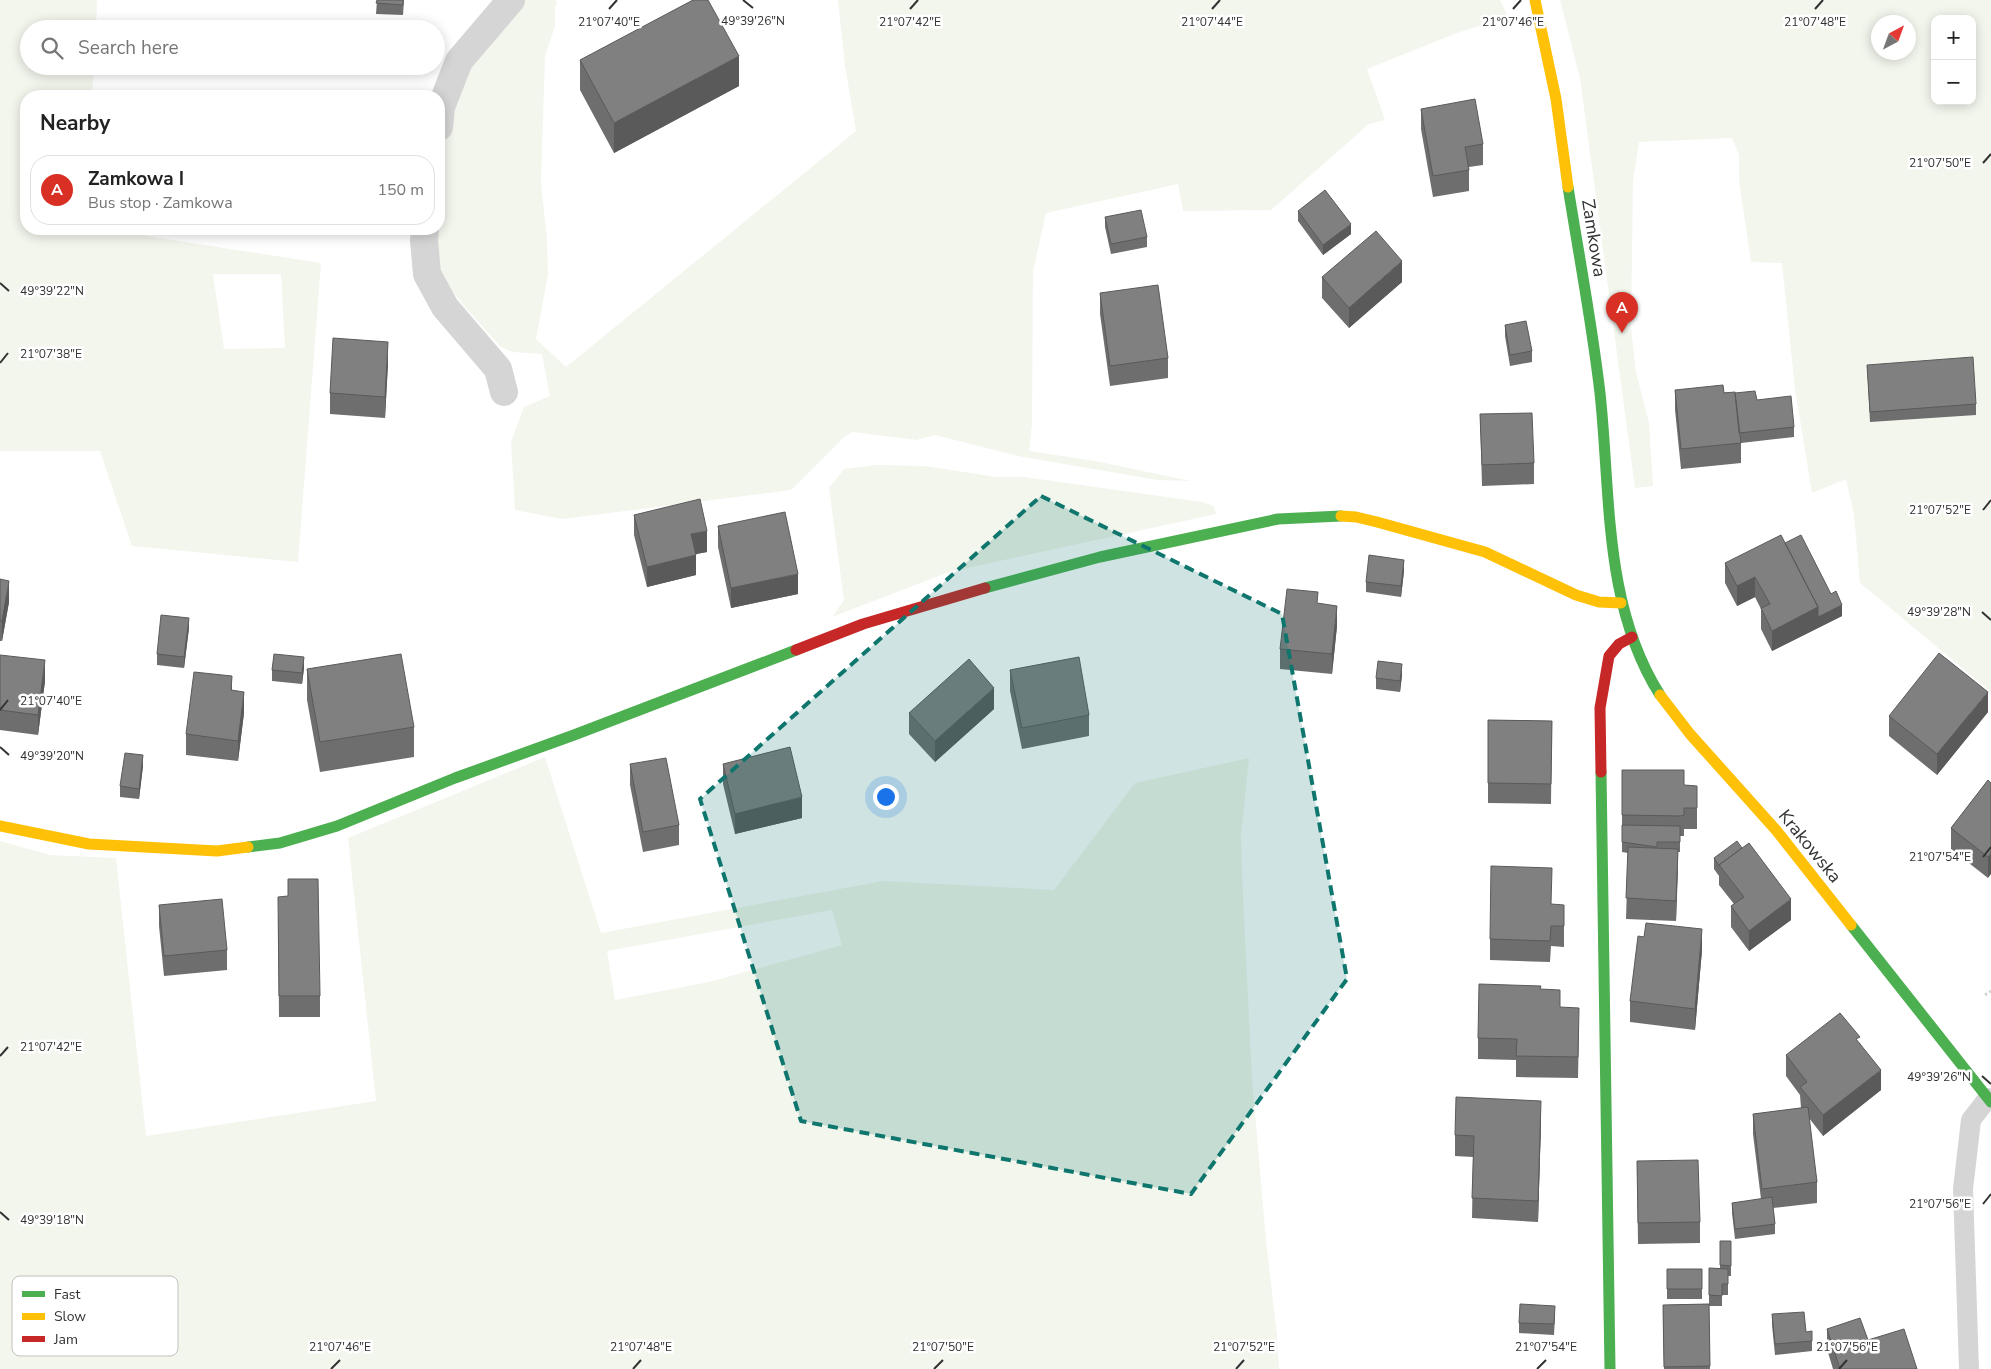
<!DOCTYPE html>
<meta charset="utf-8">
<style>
body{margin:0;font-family:"Nunito Sans",sans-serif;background:#f6f6f6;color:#222}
.controls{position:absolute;right:15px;top:15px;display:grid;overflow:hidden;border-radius:10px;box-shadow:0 2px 12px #0003}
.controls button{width:45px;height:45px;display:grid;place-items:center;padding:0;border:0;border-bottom:1px solid #e0e0e0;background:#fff;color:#222;font:25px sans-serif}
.compass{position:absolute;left:1871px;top:15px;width:45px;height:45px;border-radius:50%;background:#fff;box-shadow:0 2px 12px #0003;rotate:41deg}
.you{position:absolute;left:885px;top:796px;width:18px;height:18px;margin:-12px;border:4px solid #fff;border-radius:50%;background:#1a73e8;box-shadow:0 0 0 8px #1a73e833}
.badge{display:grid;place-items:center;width:32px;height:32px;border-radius:50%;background:#d93025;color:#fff;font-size:16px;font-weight:700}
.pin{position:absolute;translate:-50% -41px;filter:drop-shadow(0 1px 2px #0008)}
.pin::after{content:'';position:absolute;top:26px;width:18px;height:15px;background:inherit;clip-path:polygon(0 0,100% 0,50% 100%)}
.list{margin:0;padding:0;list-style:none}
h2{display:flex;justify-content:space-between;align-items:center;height:65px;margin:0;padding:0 20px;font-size:21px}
h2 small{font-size:16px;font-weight:400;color:#767676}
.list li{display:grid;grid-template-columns:32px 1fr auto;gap:15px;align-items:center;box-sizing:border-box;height:70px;margin:0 10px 10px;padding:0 10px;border:1px solid #e0e0e0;border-radius:20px}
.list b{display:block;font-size:19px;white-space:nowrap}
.list p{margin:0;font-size:16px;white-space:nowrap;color:#767676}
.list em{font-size:16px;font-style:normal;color:#767676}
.icon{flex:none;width:28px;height:28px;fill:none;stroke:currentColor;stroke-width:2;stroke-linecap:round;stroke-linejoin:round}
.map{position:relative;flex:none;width:1991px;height:1369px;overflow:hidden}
.search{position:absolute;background:#fff;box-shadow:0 2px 12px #0003;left:20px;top:20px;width:425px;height:55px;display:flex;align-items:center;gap:12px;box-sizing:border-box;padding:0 18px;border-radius:28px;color:#767676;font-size:19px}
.panel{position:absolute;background:#fff;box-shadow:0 2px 12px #0003;left:20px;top:90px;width:425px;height:145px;border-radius:20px}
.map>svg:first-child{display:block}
.green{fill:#f3f6ed;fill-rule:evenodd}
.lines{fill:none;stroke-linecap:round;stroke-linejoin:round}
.path{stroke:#d5d5d5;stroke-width:3;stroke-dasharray:2.5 2.5;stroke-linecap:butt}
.lane{stroke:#d5d5d5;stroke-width:20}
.street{stroke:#d5d5d5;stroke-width:28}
.fast{stroke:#4caf50;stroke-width:11}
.slow{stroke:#ffc107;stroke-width:11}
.jam{stroke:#c62828;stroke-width:11}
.wall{fill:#6e6e6e}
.shaded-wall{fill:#5a5a5a}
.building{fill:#808080;stroke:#5a5a5a}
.marked{fill:#0f766e;fill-opacity:0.2;stroke:#0f766e;stroke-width:4;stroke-dasharray:10 6;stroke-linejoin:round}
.ticks{fill:none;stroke:#313131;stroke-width:2}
.labels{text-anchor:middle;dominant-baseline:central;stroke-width:5;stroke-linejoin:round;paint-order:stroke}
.street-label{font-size:18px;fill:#313131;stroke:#fff}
.key{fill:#fff;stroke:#c1c1c1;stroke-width:1}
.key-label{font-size:14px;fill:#313131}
.ticks-label{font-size:12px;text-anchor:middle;fill:#313131;stroke:#fff;stroke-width:5;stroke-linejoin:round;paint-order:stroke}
</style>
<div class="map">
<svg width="1991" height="1369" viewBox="0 0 1991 1369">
<rect width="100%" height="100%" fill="#fff"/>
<path class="green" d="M0,0H97L96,29H29V66H94L92,96H26V229H102L321,263L298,562L132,546L100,451H0ZM213,274H281L285,348L224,349Z
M517,0H556L557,4L555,5V26L545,56L541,183L547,239L548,275L536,339L566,367L856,131L845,66L838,0H1500L1508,17L1457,33L1367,69L1385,120L1369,124L1271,210L1183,211L1178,184L1046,213L1033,271L1032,424L1029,451L1095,461L1191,481L1157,480L1018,456L935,435L916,440L853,432L844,437L791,490L562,519L515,510L511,442L524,407L550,396L542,354L513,352L501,347L463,305L438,272L436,229H439V200L447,103Z
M1560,0H1991V692L1860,583L1854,514L1846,479L1812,493L1795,389L1782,263L1751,262L1739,180V155L1732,138L1639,142L1633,181L1631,328L1636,372L1649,423L1653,486L1635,488L1580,78ZM1935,19H1972V101H1935ZM1878,22H1908V52H1878Z
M876,465L925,466L997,477H1024L1202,502L1214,506L1216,514L949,572L832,617L844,600L829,488L844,469Z
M545,757L601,933L883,881L1054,890L1135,783L1249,758L1241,836L1243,897L1252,1079L1266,1240L1277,1336L1279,1369H0V841L50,855L116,858L146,1136L376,1101L348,838ZM832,910L842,945L709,982L615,1000L607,951Z"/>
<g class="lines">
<path class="path" d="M1985,995L1991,991"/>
<path class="lane" d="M1969,1369L1963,1189L1971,1120L1988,1098"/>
<path class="street" d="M439,127L441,107L459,61L511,0
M425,229L424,240L427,274L445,307L498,369L504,392"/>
<path class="fast" d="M1568,187C1579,256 1592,324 1600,393C1611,495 1603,605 1660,695
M985,588L1100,557L1278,519L1341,516
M1601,772L1610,1369
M248,847L280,843L337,826L455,778L574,735L796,650
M1851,925L1991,1102"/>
<path class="slow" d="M1535,0L1556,99L1568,187
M1341,516L1356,517L1377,522L1485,552L1576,595L1599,602L1621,603
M1660,695L1690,734L1776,830L1851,925
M0,826L89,844L217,851L248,847"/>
<path class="jam" d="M796,650L863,624L985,588
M1601,772L1600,708L1609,656L1619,644L1632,637"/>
</g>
<path class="wall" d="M377,0H404L403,15L376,14Z
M580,60L739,86L614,153L580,90Z
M1421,109L1483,144V165L1469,167V191L1433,197L1421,129Z
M1298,211L1351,234L1323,255L1298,221Z
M1105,217L1147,237V247L1111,254L1105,227Z
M1322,277L1402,282L1349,328L1322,298Z
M1100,293L1168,358V378L1110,386L1100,314Z
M1505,325L1532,351V362L1510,366L1505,336Z
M388,363L385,418L330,414V393Z
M1867,365L1976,404V415L1870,422Z
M1675,390L1735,393L1757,400L1794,427V437L1741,443V463L1681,469L1675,410Z
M1480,414L1534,463V484L1482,486Z
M634,515L707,552L696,554V575L647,587L634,535Z
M718,526L798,594L731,608L718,547Z
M1785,543L1842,616L1772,651L1761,629V609L1755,597L1737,606L1725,583V563Z
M1404,571L1401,597L1366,592V582Z
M0,579L9,602L2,641H0Z
M1318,604L1337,626L1332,674L1280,669V649Z
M189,628L184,668L157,665V654Z
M0,655L45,681L38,735L0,730Z
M304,668L302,684L272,681V670Z
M307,669L414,727V757L320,772L307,700Z
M1010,670L1089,715V736L1022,749L1010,691Z
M1402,675L1400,692L1376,689V678Z
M232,690L244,713L238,761L186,755V734Z
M994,709L935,762L909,734V713Z
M1988,712L1937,775L1889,736V716Z
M1488,720L1552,721L1551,804L1488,803Z
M630,764L679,825V845L643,852L630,785Z
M723,764L802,818L735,834L723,784Z
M143,766L139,799L120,797V786Z
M1622,770L1684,785L1697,786V829H1684V836H1680V852H1678L1676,921L1626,919L1628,853L1622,852Z
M1988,780V878L1951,849V828Z
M1714,858L1791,920L1749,951L1731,927V906L1734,904L1719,885V876L1714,869Z
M1552,904L1564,925V947L1551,946L1550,962L1490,960V939Z
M159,905L227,950V970L164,976L159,926Z
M278,917L320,996V1017H279Z
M1702,950L1695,1030L1630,1022V1001Z
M1541,989L1560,1007L1579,1028L1578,1078L1516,1077V1060L1478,1059V1038Z
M1860,1043L1881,1090L1823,1136L1809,1118L1817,1182V1203L1773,1208L1775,1224V1234L1735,1239L1732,1213V1203L1761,1199L1753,1134V1114L1801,1108L1800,1095L1786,1076V1055Z
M1541,1122L1538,1222L1472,1218L1473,1157L1455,1156V1135Z
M1637,1161L1700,1222V1243L1638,1244Z
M1720,1241H1731V1276H1728V1295H1722V1306H1709L1710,1369H1664L1663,1305L1709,1304V1268H1720Z
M1667,1269H1702V1299H1667Z
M1772,1314L1806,1332L1812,1341V1351L1775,1355L1772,1325Z
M1555,1316L1554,1335L1519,1333V1323Z
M1827,1329L1868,1340L1917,1369H1833L1827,1349Z"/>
<path class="shaded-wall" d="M739,56V86L614,153V123Z
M1351,224V234L1323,255V245Z
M1402,261V282L1349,328V308Z
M388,342V363L385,418V397Z
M707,531V552L691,555V534Z
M696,555V575L647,587V567Z
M1404,560V571L1401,597V586Z
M798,574V594L731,608V588Z
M1755,577V597L1737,606V586Z
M9,581V602L2,641V621Z
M1842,605V616L1772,651V631L1818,607Z
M1337,606V626L1332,674V654Z
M189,618V628L184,668V657Z
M304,657V668L302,684V673Z
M45,660V681L38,735V715Z
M1402,664V675L1400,692V681Z
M232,676V697L231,690Z
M994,688V709L935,762V741Z
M244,692V713L238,761V741Z
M1988,692V712L1937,775V754Z
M143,755V766L139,799V789Z
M802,797V818L735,834V814Z
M1678,849V870L1676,921V901Z
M1991,853V874L1988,878V857Z
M1791,899V920L1749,951V931Z
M1702,929V950L1695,1030V1009Z
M1881,1070V1090L1823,1136V1115Z
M1541,1101V1122L1538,1222V1201Z"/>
<path class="building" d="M377,0H403V5L376,3Z
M693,0H708L739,56L614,123L580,60Z
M1475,99L1483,144L1465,147L1469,170L1433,176L1421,109Z
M1325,190L1351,224L1323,245L1298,211Z
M1141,210L1147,237L1111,244L1105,217Z
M1376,231L1402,261L1349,308L1322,277Z
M1158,285L1168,358L1110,366L1100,293Z
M1526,321L1532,351L1510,355L1505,325Z
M333,338L388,342L385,397L330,393Z
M1973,357L1976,404L1870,412L1867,365Z
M1723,385L1724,393L1735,392L1741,443L1681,449L1675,390Z
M1755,391L1757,400L1791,396L1794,427L1739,433L1735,393Z
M1532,413L1534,463L1482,465L1480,414Z
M700,499L707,531L691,534L696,555L647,567L634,515Z
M785,512L798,574L731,588L718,526Z
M1781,535L1818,607L1772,631L1761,608L1770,604L1755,577L1737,586L1725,563Z
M1801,535L1831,594L1836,591L1842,605L1818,617V607L1785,543Z
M1369,555L1404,560L1401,586L1366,582Z
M0,579L9,581L2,621L0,620Z
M1287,589L1318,592L1317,603L1337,606L1332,654L1280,649Z
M161,615L189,618L184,657L157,654Z
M1939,653L1988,692L1937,754L1889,716Z
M274,654L304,657L302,673L272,670Z
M401,654L414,727L320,742L307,669Z
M0,655L45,660L38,715L0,710Z
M1079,657L1089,715L1022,728L1010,670Z
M969,659L994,688L935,741L909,713Z
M1378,661L1402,664L1400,681L1376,678Z
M194,672L232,676L231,690L244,692L238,741L186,734Z
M1488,720L1552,721L1551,784L1488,783Z
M790,747L802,797L735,814L723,764Z
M125,753L143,755L139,789L120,786Z
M666,758L679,825L643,832L630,764Z
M1622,770H1684V785L1697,786V808H1684V815L1680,816L1622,815Z
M1988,780L1991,783V853L1988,857L1951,828Z
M1622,825L1680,826V842H1657V847L1622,842Z
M1737,841L1742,848L1719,865V866L1714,858Z
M1749,843L1791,899L1749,931L1731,906L1744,897L1719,865Z
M1628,847L1678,849L1676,901L1626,898Z
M1491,866L1552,868L1551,904L1564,905V926H1551L1550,941L1490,939Z
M288,879H318L320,996H279L278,897L288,896Z
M222,899L227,950L164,956L159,905Z
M1646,923L1702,929L1695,1009L1630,1001L1638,936L1644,937Z
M1479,984L1541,986L1540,989L1560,990V1007L1579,1008L1578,1057L1516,1056L1517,1039L1478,1038Z
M1840,1013L1860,1037L1856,1039L1881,1070L1823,1115L1800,1087L1807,1082L1786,1055Z
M1456,1097L1541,1101L1538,1201L1472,1198L1474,1136L1455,1135Z
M1808,1107L1817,1182L1762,1189L1753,1114Z
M1698,1160L1700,1222L1638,1223L1637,1161Z
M1772,1197L1775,1224L1735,1229L1732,1203Z
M1720,1241H1731V1266L1720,1265Z
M1709,1268L1728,1269V1284H1722V1296L1709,1295Z
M1667,1269H1702V1289H1667Z
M1520,1304L1555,1306L1554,1324L1519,1323Z
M1709,1304L1710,1366L1664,1367L1663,1305Z
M1804,1312L1806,1332L1812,1331V1341L1775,1344L1772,1314Z
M1860,1318L1868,1340L1904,1329L1917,1369H1840L1827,1329Z"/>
<path class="marked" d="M1041,496L1282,614L1347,979L1191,1194L801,1121L700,799Z"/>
<path class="ticks" d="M743,0L753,8M609,9L617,0M910,9L918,0M1212,9L1220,0M1513,9L1521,0M1815,9L1823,0M1983,163L1991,154M0,283L9,291M0,363L8,353M1983,510L1991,500M1982,612L1991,620M0,710L8,700M0,747L9,755M1983,857L1991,847M0,1056L8,1047M1982,1076L1991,1084M1983,1204L1991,1194M0,1212L9,1220M331,1369L340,1360M633,1369L641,1360M934,1369L943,1360M1236,1369L1244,1360M1537,1369L1546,1360M1839,1369L1847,1360"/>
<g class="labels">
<g class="street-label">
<text transform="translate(1594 238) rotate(81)">Zamkowa</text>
<text transform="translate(1810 846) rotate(51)">Krakowska</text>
</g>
</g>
<rect x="12" y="1276" width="166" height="80" rx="8" class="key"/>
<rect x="22" y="1291" width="23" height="6" fill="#4caf50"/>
<rect x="22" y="1313" width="23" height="7" fill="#ffc107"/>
<rect x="22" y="1336" width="23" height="6" fill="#c62828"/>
<g class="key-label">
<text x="54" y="1299">Fast</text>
<text x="54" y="1321">Slow</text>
<text x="54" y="1344">Jam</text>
</g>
<g class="ticks-label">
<text x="753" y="25">49°39'26"N</text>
<text x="609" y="26">21°07'40"E</text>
<text x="910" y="26">21°07'42"E</text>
<text x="1212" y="26">21°07'44"E</text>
<text x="1513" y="26">21°07'46"E</text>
<text x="1815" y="26">21°07'48"E</text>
<text x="1940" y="167">21°07'50"E</text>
<text x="52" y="295">49°39'22"N</text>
<text x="51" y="358">21°07'38"E</text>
<text x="1940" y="514">21°07'52"E</text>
<text x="1939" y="616">49°39'28"N</text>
<text x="51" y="705">21°07'40"E</text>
<text x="52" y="760">49°39'20"N</text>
<text x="1940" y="861">21°07'54"E</text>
<text x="51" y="1051">21°07'42"E</text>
<text x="1939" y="1081">49°39'26"N</text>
<text x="1940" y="1208">21°07'56"E</text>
<text x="52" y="1224">49°39'18"N</text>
<text x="340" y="1351">21°07'46"E</text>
<text x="641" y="1351">21°07'48"E</text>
<text x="943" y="1351">21°07'50"E</text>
<text x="1244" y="1351">21°07'52"E</text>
<text x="1546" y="1351">21°07'54"E</text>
<text x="1847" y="1351">21°07'56"E</text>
</g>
</svg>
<div class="controls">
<button>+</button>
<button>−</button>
</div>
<svg class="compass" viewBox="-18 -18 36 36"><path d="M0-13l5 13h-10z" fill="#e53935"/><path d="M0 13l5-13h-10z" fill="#767676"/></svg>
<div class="you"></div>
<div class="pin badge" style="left:1622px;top:333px">A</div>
<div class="search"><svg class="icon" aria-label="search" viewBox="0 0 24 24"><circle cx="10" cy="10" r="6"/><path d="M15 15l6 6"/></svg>Search here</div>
<section class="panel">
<h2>Nearby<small></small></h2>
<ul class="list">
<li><span class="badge">A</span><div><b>Zamkowa I</b><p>Bus stop · Zamkowa</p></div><em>150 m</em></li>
</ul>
</section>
</div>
